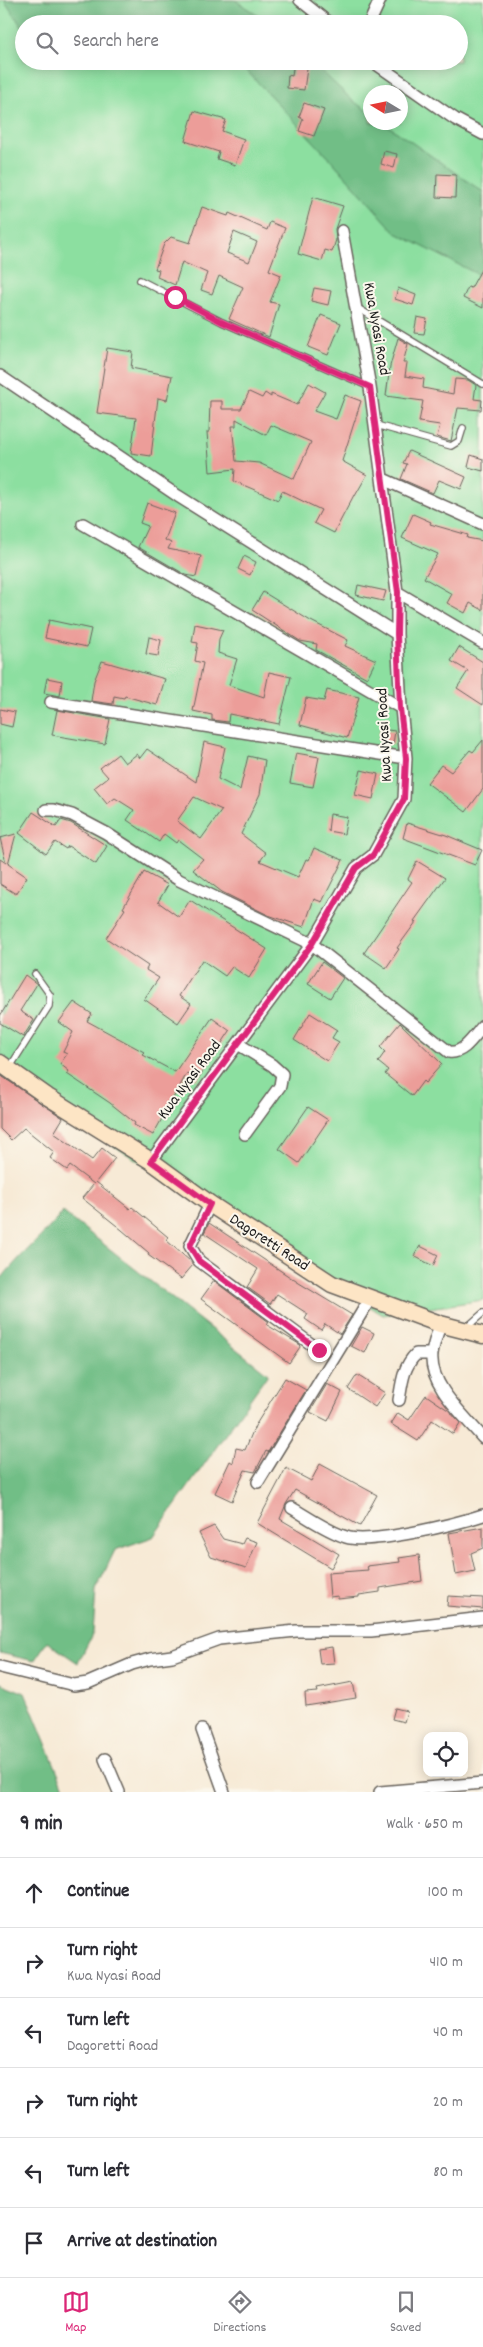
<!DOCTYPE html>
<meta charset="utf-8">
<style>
body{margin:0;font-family:Dekko,sans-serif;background:#f2f2f3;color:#2b2b33}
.controls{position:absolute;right:15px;bottom:15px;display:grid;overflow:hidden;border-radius:10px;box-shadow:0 2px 12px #0003}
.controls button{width:45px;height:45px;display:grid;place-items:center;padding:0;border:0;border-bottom:1px solid #e1e1e2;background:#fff;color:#2b2b33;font:25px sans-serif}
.compass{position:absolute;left:363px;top:85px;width:45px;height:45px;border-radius:50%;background:#fff;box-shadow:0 2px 12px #0003;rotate:280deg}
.stop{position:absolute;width:15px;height:15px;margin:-11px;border:4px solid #db2777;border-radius:50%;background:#fff}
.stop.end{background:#db2777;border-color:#fff;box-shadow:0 1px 5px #0008}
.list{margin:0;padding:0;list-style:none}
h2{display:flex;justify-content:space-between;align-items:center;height:65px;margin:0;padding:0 20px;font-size:21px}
h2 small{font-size:16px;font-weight:400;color:#7c7c81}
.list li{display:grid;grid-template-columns:32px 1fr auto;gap:15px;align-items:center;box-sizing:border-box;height:70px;padding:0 20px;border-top:1px solid #e1e1e2}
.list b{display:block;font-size:19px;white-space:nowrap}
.list p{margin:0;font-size:16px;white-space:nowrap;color:#7c7c81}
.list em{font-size:16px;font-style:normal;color:#7c7c81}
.icon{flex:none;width:28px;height:28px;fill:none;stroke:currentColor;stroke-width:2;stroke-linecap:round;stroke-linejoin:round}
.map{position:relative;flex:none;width:483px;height:1792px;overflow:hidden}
.search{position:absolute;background:#fff;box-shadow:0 2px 12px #0003;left:15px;right:15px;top:15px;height:55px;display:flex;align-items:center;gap:12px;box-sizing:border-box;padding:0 18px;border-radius:28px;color:#7c7c81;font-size:19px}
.sheet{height:485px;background:#fff}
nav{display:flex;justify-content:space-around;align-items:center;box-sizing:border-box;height:70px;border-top:1px solid #e1e1e2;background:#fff;font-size:14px;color:#7c7c81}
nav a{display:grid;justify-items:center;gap:2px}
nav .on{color:#db2777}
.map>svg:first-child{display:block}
.green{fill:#8cdfa0;stroke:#547e5e;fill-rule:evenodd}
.forest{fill:#71be86;stroke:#466d51}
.building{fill:#ec9d99;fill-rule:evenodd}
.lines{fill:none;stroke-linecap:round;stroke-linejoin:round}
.lane-casing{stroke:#69645d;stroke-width:8}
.street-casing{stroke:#69645d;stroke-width:14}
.secondary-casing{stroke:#69645d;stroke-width:19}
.lane{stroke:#fff;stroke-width:5.5}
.street{stroke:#fff;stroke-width:11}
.secondary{stroke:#fde5c5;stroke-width:16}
.route{stroke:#db2777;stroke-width:6}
.labels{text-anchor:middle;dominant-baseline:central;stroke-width:4;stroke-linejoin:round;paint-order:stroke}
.street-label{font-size:16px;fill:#1c1c1c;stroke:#fbf7ec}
</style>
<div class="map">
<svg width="483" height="1792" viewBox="0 0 483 1792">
<rect width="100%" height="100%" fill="#fbf7ec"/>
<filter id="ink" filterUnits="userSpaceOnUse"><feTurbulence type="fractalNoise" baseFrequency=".02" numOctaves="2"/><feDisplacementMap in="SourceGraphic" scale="10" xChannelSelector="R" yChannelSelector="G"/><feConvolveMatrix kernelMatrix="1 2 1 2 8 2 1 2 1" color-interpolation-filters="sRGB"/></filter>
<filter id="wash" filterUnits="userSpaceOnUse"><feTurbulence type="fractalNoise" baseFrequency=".0096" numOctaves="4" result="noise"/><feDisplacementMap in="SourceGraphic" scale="20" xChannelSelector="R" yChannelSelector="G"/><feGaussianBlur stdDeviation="1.12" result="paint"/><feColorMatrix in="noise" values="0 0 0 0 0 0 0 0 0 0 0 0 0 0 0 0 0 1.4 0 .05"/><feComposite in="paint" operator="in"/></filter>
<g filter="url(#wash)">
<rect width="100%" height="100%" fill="#f7ead6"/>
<path class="green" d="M0,0H483V1300L383,1315L225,1214L0,1076ZM24,24H459V61H24ZM370,92H400V122H370Z"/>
<path class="forest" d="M4,0H235L270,24H24V30Z
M231,61H311L352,100L370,113V122L384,123L483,192V277L396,233L333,162L245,69Z
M63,1212L268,1374L153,1537L115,1550L96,1590L93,1633L78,1663L47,1642L34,1661L0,1653V1280C19,1256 43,1236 63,1212Z
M0,1683L25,1693L66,1792H0Z"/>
<g id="blocks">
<path class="building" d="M294,61H308L304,90L287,88L288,75L292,76Z
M304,103L324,110L314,136L299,131L303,119L299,117Z
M194,111L226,120L222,131L244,139L235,165L217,159L219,152L185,141Z
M384,151L397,154L394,168L381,164Z
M437,174L456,175L455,198L436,197Z
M313,197L343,206L335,229L336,240L332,252L325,250L322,261L298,254Z
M202,207L228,216L229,213L267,230L270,222L285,228L269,270L281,275L270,302L279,304L269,337L229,319L243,287L219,276L212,294L201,290L207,273L182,262L175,285L157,277L159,270L155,269L164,244L171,237L190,243ZM234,232L257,242L249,262L227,253Z
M483,266V308L463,298L468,287L471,288Z
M314,288L331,291L328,305L311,301Z
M398,288L416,295L413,305L395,299Z
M321,315L341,323L328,355L308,347Z
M417,317L427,319L424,334L414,333Z
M398,338L408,344L403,363H407L405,376L424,379L423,388L453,394L455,379L468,380L476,385L474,399L482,400L481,410L458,408L451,441L437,437L440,425L419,422L423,401L386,396L390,366Z
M107,348L133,352L131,368L172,376L167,400L158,398L151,456L131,453L136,418L97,413Z
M309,383L325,392L314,411L336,419L345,395L361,401L342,461L367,475L355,496L354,495L334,533L314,523L321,510L282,491L278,500L234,481L235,469L210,472L207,432H209L210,401H222V409H241L249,392L262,398L265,393L271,397V394L297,405ZM236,419L266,435L271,425L311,442L294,479L259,463L236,461L232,426H236Z
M409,451L466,477L461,489L439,480L433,493L401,479L407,464L403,463Z
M471,455L483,459V471L468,467Z
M147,503L175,513L165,540L171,543L168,549L201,556L196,577L186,575L138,547L148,526L140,523Z
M413,514L431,522L430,524L468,535L467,538L483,541V610L470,603L465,613L447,603L452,594L424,578L438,554L402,538Z
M244,556L256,562L250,575L238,569Z
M358,585L386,591L383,601L356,595Z
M263,592L309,620L348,640L345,646L376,660L367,678L316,650L317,644L300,641L252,610Z
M49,620L91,629L87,647L45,638Z
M195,624L223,630L219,639L218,653L237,659L229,685L264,697L269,672L291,677L279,724L229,714L228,722L212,720V715L193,711L203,663L195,661L198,643L192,642Z
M149,637L161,640L158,656L146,654Z
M459,647L483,662V705L457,688L468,671L451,661Z
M102,661L165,679L157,705L125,696L124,698L114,696L113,704L91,701L94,681Z
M47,678L62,681L60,696L44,693Z
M327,690L359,697L347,738L300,725L306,698L324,701Z
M0,709L15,712L12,727L0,724Z
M57,710L110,719L105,744L52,735Z
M380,729L395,731L393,744L378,741Z
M483,740V789L466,812L427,783L441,765L451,772L470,750L473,752Z
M204,742L225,747L218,779L240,790L248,756L265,760L260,794L241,834L266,853L260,861L298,877L306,859L309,860L314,848L343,860L322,902L314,899L304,927L268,915L222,892L193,870L203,859L178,840L176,843L164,834L159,842L127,820L134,810L115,798L107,804L94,788L108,777L100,768L118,754L125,763L137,754L140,758L147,749L196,782ZM194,797L222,810L201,839L177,821Z
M296,753L319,757L313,787L290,783Z
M361,770L378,774L373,799L355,795Z
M33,812L56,827L61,820L71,823L107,846L96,864L68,846L66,849L55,842L46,854L19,833Z
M330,814L347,817L344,834L328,831Z
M407,823L446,835L482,850L475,865L403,838Z
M16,834L8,864L27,877L16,894L0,884V859L6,863L0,838Z
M417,861L445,878L414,921L416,922L397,948L399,949L386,968L364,953L412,882L408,879Z
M144,872L168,885L158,902L179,917L190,900L267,949L249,978L232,967L225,976L202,960L179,996L191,1004L178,1023L144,999L159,978L146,970L148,966L106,938L125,909L123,908Z
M322,962L343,978L330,998L308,984Z
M25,975L37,984L20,1011L34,1020L23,1037L0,1023V1016Z
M74,1002L92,1014L87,1021L144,1052L143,1055L175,1072L212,1018L230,1031L197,1080L187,1073L153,1135L134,1125L135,1123L110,1103L67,1074L69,1071L60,1064L67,1054L63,1052L73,1032L59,1022Z
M310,1013L337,1030L332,1038L339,1042L327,1061L294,1040Z
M400,1023L442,1064L425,1083L423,1081L412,1096L385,1074L388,1070L378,1062L385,1052L380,1047Z
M0,1075L63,1118L54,1133L92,1160L102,1148L115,1158L96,1182L130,1209L132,1207L168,1237L166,1240L190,1261L193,1265L181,1279L148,1255L149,1253L122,1230L82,1198L94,1184L70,1166L67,1170L50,1158L54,1152L24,1128L11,1140L0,1129Z
M308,1107L328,1120L299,1163L279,1149Z
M209,1223L299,1283L352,1315L340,1334L325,1324L321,1330L305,1319L308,1314L277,1294L270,1304L247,1287L258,1269L204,1233Z
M420,1246L438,1255L433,1266L414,1256Z
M214,1281L269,1322L267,1325L299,1344L300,1347L289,1363L201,1299Z
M362,1327L374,1333L365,1353L351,1346Z
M357,1375L385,1393L375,1407L348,1389Z
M285,1378L306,1390L268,1452L266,1451L255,1472L245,1470L232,1501L215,1493L230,1461L233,1463L236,1448L245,1450L255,1426Z
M327,1384L342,1392L328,1421L310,1412Z
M426,1395L448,1410L460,1423L453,1434L432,1420L418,1441L391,1424L398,1413L409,1420Z
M320,1464L377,1495L360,1526L295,1490L286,1504L280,1519L339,1554L331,1568L257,1523L286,1468L311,1481Z
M214,1526L223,1539L242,1544L245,1538L257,1542L246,1568L211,1557L199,1533Z
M483,1527V1548L471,1553L475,1571L456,1575L449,1533Z
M419,1555L422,1581L380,1588V1592L359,1595V1597L338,1599V1596L330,1597L328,1573L368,1570L367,1566L400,1562L399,1558Z
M448,1596L483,1598V1609L447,1606Z
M332,1647L334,1663L320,1664L318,1649Z
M353,1682L356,1698L306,1706L305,1693L318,1692L317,1689Z
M395,1708L407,1711L404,1722L392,1719Z"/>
</g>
</g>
<g filter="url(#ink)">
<use href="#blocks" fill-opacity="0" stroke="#69645d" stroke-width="1"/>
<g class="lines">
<g class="lane-casing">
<path id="lane" d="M140,280L222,322L370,387
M356,307L483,384
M376,425L451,446L459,441L463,428
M10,1067L49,1006L50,995L35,974
M466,1328L483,1313"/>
</g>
<g class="street-casing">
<path id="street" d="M300,0L330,24
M369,24L380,0
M372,61L455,119L483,134
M0,376L178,496L397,634
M383,479L483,524
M83,524L401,708
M397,592L483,643
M51,702L406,758
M46,810H54L72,815L106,833L179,880L312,944L449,1052C464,1054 474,1036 483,1026
M238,1044L272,1065L282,1074L280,1086L245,1134
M151,1161L312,944L356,868L373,855L404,799L406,758L401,708L397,634V592L370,387L342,231
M210,1204L190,1246L199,1261L319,1350
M440,1324C438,1333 433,1344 432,1354C429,1386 464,1415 483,1438
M399,1400C402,1383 403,1367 416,1354H432
M258,1482L370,1299
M292,1508C309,1518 327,1531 346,1537C371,1545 456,1524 483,1515
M0,1667L74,1685L88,1683L132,1664L150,1659L172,1656L219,1639L296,1631H371L483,1618
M202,1730L224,1792
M105,1759L119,1792
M380,1792L483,1783"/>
</g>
<g class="secondary-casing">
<path id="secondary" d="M0,1063L48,1097L151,1161L210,1204L332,1284L440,1324L483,1335"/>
</g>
<use href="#lane" class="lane"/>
<use href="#street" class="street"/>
<use href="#secondary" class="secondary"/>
</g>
</g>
<g class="lines" filter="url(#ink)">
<path class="route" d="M175,297L222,322L370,387L398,592L397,634L400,708L406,758L404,799L373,855L356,868L312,944L151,1161L210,1204L190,1246L199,1261L319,1350"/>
</g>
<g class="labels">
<g class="street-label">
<text transform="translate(376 329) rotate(80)">Kwa Nyasi Road</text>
<text transform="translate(385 735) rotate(-93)">Kwa Nyasi Road</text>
<text transform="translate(190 1080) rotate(-53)">Kwa Nyasi Road</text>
<text transform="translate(269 1243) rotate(33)">Dagoretti Road</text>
</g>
</g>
</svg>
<div class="controls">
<button><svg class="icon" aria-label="locate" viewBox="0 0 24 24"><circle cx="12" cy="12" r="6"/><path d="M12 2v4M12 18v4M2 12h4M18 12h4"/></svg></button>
</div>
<svg class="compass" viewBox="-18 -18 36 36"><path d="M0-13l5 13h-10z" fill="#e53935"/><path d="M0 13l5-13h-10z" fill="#7c7c81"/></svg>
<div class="stop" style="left:175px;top:297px"></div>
<div class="stop end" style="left:319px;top:1350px"></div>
<div class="search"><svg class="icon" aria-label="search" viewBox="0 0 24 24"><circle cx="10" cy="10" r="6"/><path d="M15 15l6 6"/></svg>Search here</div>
</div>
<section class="sheet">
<h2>9 min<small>Walk · 650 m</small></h2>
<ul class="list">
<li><svg class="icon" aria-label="ahead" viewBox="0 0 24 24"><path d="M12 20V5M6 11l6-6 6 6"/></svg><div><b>Continue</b></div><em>100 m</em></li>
<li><svg class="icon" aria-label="right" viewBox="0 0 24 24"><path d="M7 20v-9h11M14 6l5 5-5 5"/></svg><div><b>Turn right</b><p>Kwa Nyasi Road</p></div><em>410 m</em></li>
<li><svg class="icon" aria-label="left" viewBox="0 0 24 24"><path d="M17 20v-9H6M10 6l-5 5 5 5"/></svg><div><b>Turn left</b><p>Dagoretti Road</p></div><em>40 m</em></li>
<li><svg class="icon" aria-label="right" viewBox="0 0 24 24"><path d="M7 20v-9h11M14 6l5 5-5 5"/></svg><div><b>Turn right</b></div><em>20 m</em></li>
<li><svg class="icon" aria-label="left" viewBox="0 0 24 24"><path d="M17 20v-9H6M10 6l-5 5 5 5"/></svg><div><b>Turn left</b></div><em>80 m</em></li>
<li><svg class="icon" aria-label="arrive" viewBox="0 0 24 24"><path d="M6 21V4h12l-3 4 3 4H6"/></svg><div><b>Arrive at destination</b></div></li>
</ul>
</section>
<nav>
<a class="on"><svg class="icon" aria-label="map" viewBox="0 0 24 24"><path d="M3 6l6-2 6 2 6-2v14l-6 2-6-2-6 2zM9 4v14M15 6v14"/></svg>Map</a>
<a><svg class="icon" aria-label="directions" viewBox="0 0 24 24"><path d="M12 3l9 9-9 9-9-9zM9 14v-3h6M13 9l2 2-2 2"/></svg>Directions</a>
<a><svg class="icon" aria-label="saved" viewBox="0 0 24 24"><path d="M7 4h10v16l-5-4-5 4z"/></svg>Saved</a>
</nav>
